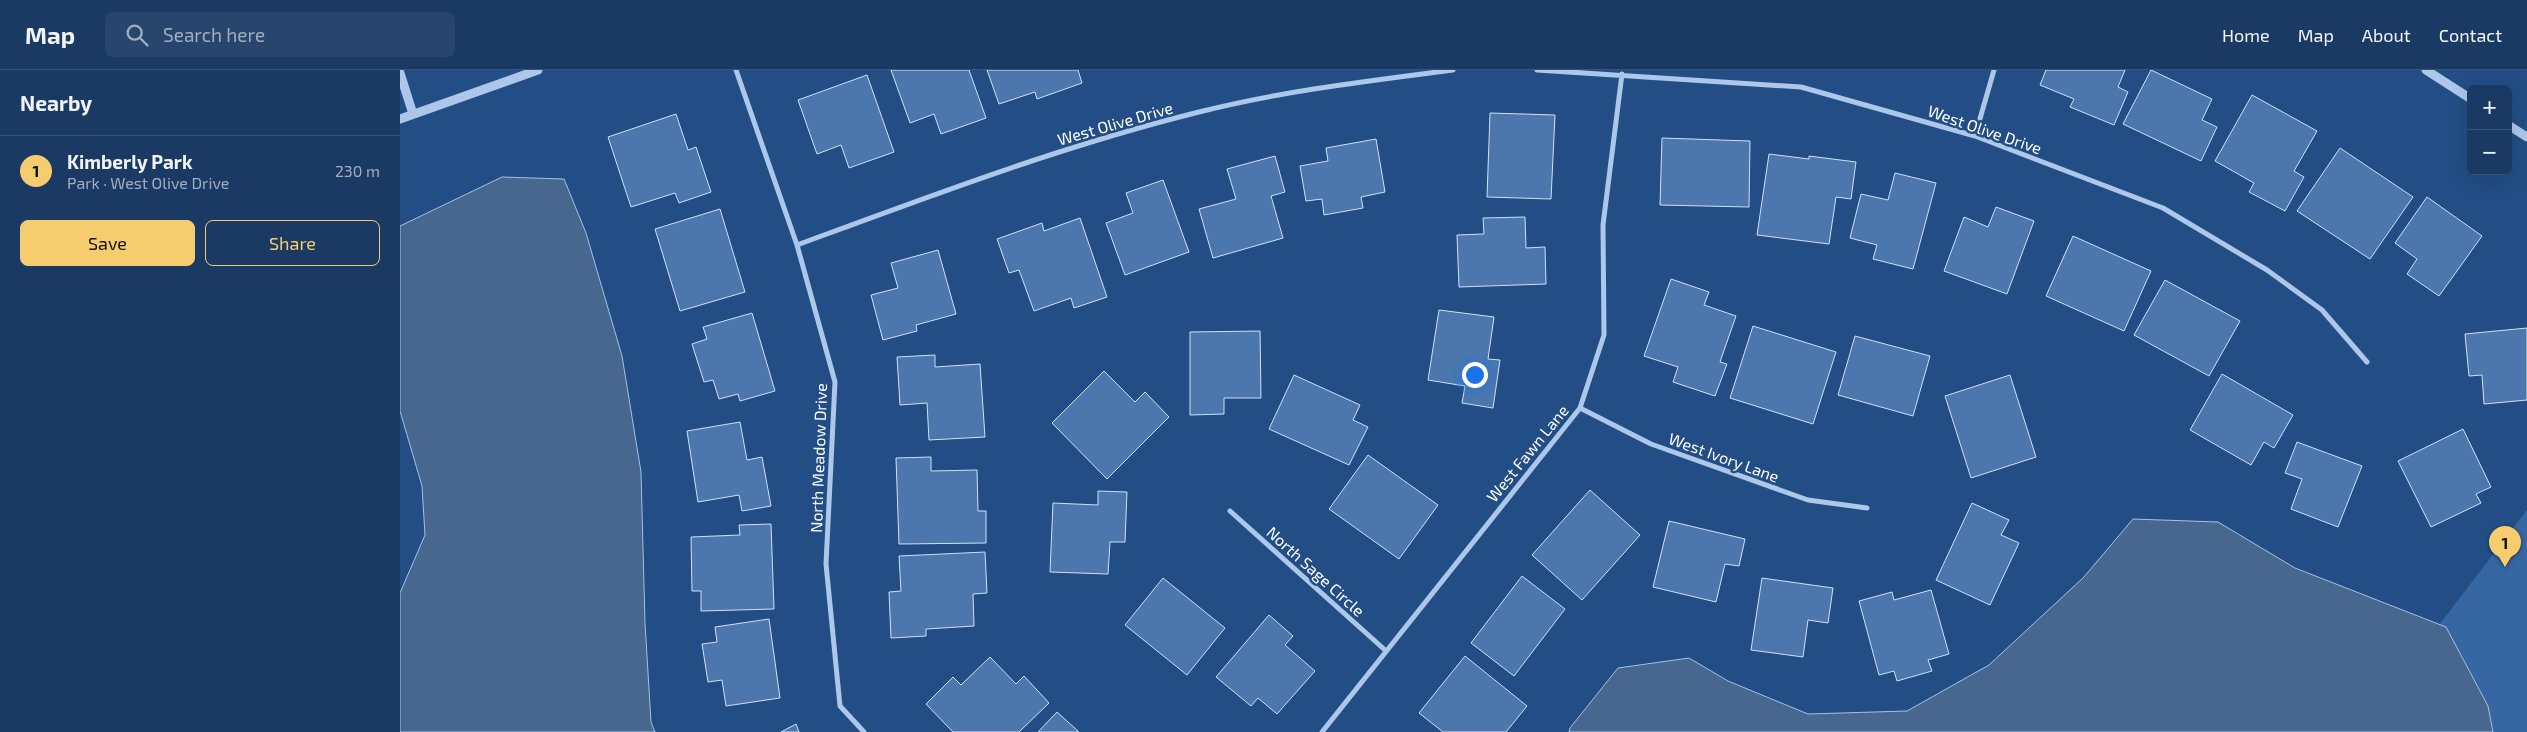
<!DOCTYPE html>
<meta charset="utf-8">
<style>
body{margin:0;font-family:"Exo 2",sans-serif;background:#27456d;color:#f1f3f6}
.controls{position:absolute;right:15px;top:15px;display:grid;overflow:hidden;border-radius:8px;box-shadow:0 5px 20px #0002}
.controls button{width:45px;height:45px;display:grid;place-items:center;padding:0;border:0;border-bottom:1px solid #385478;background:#1a3a64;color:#f1f3f6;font:25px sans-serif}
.you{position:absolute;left:1074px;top:304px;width:18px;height:18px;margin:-12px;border:4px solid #fff;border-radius:50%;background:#1a73e8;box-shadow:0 0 0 8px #1a73e833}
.badge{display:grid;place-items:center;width:32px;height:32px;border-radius:50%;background:#f5cd6e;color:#111;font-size:16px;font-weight:700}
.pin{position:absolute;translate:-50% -41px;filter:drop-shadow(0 1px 2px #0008)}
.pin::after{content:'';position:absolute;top:26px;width:18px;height:15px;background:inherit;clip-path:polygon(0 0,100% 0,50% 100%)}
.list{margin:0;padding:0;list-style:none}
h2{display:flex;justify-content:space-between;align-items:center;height:65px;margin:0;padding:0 20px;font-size:21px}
h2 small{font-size:16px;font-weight:400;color:#9fadbf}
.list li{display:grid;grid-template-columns:32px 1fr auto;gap:15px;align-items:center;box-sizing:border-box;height:70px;padding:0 20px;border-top:1px solid #385478}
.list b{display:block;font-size:19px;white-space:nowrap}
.list p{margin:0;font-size:16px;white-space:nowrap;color:#9fadbf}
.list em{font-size:16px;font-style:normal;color:#9fadbf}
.actions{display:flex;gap:10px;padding:15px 20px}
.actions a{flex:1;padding:11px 0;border:1px solid #f5cd6e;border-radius:8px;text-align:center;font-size:18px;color:#f5cd6e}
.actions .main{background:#f5cd6e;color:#111}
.icon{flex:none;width:28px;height:28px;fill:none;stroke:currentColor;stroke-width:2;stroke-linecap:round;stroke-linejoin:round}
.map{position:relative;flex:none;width:2127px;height:662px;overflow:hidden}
header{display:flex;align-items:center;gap:30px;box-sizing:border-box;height:70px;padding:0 25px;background:#1a3a64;border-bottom:1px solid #385478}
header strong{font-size:24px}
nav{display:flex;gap:28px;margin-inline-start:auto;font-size:18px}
.search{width:350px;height:45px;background:#27456d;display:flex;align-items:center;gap:12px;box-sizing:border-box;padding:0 18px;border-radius:8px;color:#9fadbf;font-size:19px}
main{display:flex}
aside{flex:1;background:#1a3a64}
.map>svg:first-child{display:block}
.green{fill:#3667a2}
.water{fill:#48678f;stroke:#a0c2ea}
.building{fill:#4b77ad;stroke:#d0e1f7}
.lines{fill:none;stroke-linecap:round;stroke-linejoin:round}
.minor{stroke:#acc7e9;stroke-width:5}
.tertiary{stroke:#acc7e9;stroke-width:9}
.labels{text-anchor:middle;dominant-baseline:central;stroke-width:5;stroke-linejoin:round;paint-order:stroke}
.street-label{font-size:16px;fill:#fff;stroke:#224e85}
</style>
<header>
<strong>Map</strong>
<div class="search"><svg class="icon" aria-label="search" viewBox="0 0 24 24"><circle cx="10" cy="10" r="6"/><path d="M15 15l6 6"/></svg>Search here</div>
<nav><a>Home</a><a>Map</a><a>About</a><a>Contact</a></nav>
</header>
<main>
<aside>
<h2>Nearby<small></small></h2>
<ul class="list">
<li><span class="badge">1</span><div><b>Kimberly Park</b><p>Park · West Olive Drive</p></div><em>230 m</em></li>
</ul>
<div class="actions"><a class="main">Save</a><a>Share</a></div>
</aside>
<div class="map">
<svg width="2127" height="662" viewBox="0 0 2127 662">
<rect width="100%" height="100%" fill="#224e85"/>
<path class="green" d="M2127,440V662H2093L2088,636L2046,557L2039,555Z"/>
<path class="water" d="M102,107L164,109L186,163L222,286L241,402L245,553L251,652L255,662H0V523L25,465L22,416L0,341V156Z
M1733,449L1818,452L1895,498L2046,557L2088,636L2093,662H1169L1170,658L1218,598L1289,588L1328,611L1408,644L1507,641L1589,595L1684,507Z"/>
<path class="building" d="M491,0H569L586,48L541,64L534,44L510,53Z
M587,0H678L682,13L637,29L635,22L599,34Z
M1646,0H1725L1718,17L1728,22L1714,55L1670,37L1674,29L1640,15Z
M1751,0L1812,29L1802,50L1817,57L1801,91L1723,54Z
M467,5L494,82L449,98L441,75L417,84L398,30Z
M1852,25L1917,61L1894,101L1904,107L1885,141L1849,122L1854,113L1815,91Z
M1090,43L1155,45L1151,129L1087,127Z
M276,44L288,80L296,77L311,122L279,133L275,123L231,137L208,67Z
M1262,68L1350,71L1349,137L1260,135Z
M976,69L985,122L961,127L963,138L924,145L922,129L906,131L900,96L928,91L926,78Z
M1940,78L2013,127L1970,189L1897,141Z
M1369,84L1409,89V86L1456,92L1451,129L1436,127L1429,174L1357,165Z
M875,86L885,122L871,126L883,168L813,188L799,139L836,129L827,99Z
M1495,103L1536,113L1513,199L1473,189L1477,175L1450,168L1461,124L1488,130Z
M763,110L789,182L725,205L706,153L733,143L726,123Z
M2027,127L2082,166L2039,226L2007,204L2017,189L1995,173Z
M1596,137L1634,151L1607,224L1544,201L1564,147L1588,157Z
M320,139L345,222L280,241L255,159Z
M1125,147L1126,178L1145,177L1146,214L1059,217L1057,165L1084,164L1083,148Z
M680,148L707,227L674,238L671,228L634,241L619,200L609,203L597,169L642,153L644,161Z
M1673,166L1751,201L1724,261L1646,226Z
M538,180L556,244L516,255L517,261L483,270L471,225L498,218L491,193Z
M1271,209L1309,222L1304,235L1336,246L1320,292L1327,294L1315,326L1273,312L1278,297L1244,286Z
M1765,210L1840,251L1809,306L1734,265Z
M1039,240L1094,247L1088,289L1100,290L1093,338L1062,333L1065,316L1028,310Z
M352,243L375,321L340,331L338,324L319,329L313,310L304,312L292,274L307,269L303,257Z
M1353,256L1436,282L1413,354L1330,328Z
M2127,258V330L2084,334L2082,305L2069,306L2065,264Z
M860,261L861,328H824V344L790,345V262Z
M1455,266L1530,286L1513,346L1438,325Z
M535,285V297L580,294L585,367L529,370L527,333L500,335L497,287Z
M704,301L735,332L745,322L769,347L707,409L652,353Z
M1822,304L1893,345L1874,378L1864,372L1851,395L1790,360Z
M894,305L960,335L953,350L968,357L949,395L869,359Z
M1610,305L1636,387L1571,408L1545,326Z
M340,352L347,390L362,387L371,436L342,441L339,425L298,432L287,361Z
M2063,359L2091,417L2076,424L2081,433L2031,457L1998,391Z
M1897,372L1962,396L1938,457L1891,439L1902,409L1885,403Z
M968,385L1038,435L999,489L929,439Z
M531,387V401L577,400L578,441H586V473L499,474L496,388Z
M1190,420L1240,465L1182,530L1132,485Z
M698,421L727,422L725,472H710L708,504L650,502L653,433L698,435Z
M1572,433L1609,450L1601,465L1619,473L1590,535L1536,510Z
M1269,451L1345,469L1339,496L1325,494L1316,532L1253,517Z
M371,454L374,539L301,541V521H292L291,467L340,465L339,455Z
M585,482L587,523L573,524L574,556L526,559V566L491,568L489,522L501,521L499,486Z
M1122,506L1165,539L1114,606L1071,573Z
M763,508L825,558L787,605L725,555Z
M1362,508L1433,518L1428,553L1408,550L1403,587L1351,580Z
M1531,520L1549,584L1528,590L1532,601L1497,611L1494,601L1479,605L1459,531L1492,522L1494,530Z
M869,545L893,566L885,575L915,601L877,644L858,628L851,636L816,607Z
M369,549L380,628L326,636L322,610L308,612L302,574L317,572L315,557Z
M1065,586L1127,636L1106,662H1043L1019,643Z
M590,587L616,614L624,606L649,633L619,662H553L526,634L553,607L561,615Z
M657,642L679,662H638Z
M396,654L399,662H381Z"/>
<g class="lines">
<path class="minor" d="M336,0L397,175L435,312L426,494L440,636L464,662
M1137,0L1401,17L1575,66L1763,138L1867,200L1922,240L1967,292
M1575,66L1594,0
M397,175C530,126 662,76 799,42C882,21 968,11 1053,0
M1180,338L1251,374L1408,430L1467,438
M830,441L985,580
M922,662L1180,338L1204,265L1203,155L1222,4"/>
<path class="tertiary" d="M2026,0L2071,29
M0,3L13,44
M0,49L138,0
M2108,55L2127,67"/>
</g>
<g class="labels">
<g class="street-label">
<text transform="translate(715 53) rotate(-16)">West Olive Drive</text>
<text transform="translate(1585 59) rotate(19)">West Olive Drive</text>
<text transform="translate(1127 383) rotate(-51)">West Fawn Lane</text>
<text transform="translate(1324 387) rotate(20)">West Ivory Lane</text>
<text transform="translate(418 388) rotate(-88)">North Meadow Drive</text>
<text transform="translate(916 501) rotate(42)">North Sage Circle</text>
</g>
</g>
</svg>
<div class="controls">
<button>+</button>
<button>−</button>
</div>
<div class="you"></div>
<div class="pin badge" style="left:2105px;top:497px">1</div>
</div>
</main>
